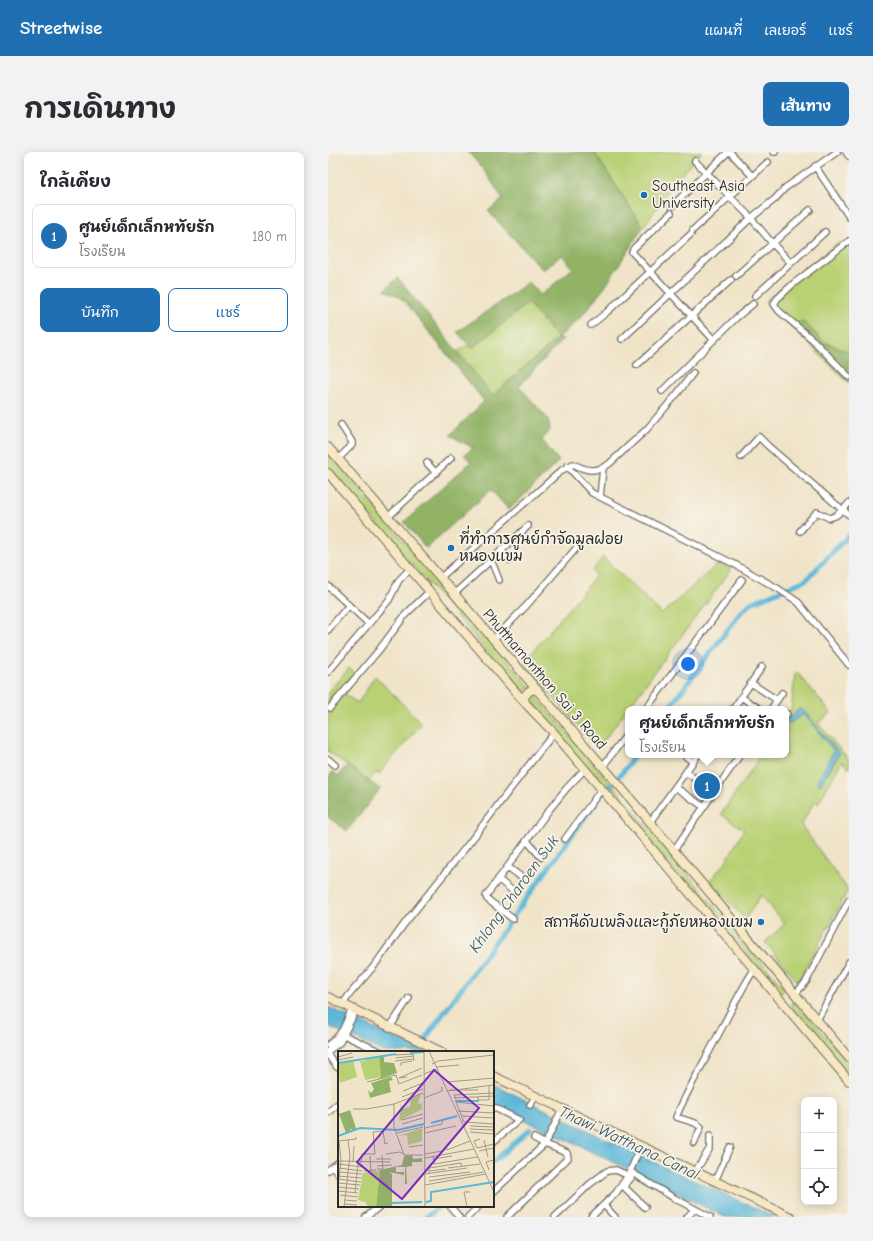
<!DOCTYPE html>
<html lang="th">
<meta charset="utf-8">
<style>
body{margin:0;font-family:"Comic Neue","Playpen Sans Thai",sans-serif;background:#f2f2f3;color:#2b2b33}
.controls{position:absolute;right:12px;bottom:12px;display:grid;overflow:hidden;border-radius:8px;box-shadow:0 2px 10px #0003}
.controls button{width:36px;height:36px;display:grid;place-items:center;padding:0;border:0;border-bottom:1px solid #e1e1e2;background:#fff;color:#2b2b33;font:20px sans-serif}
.you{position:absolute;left:360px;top:512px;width:14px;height:14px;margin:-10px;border:3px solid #fff;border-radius:50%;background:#1a73e8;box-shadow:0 0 0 6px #1a73e833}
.badge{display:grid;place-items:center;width:26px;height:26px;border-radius:50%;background:#1f6fb2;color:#fff;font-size:13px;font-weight:700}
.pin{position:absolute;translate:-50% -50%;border:2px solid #fff;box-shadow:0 1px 4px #0006}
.popup{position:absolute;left:297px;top:554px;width:164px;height:52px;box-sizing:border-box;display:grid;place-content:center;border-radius:8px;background:#fff;filter:drop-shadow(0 1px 3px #0005);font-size:13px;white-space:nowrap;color:#7c7c81}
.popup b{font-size:15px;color:#2b2b33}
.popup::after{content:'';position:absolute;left:50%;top:100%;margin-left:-8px;border:8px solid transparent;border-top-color:#fff}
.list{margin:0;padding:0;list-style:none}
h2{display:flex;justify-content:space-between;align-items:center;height:52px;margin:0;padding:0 16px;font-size:17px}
h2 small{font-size:13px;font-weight:400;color:#7c7c81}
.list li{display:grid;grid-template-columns:26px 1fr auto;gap:12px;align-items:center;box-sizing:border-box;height:64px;margin:0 8px 8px;padding:0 8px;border:1px solid #e1e1e2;border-radius:8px}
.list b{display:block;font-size:15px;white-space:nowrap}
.list p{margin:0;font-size:13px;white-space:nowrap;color:#7c7c81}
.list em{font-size:13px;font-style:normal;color:#7c7c81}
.actions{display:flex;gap:8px;padding:12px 16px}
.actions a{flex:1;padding:9px 0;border:1px solid #1f6fb2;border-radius:8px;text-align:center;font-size:14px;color:#1f6fb2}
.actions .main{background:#1f6fb2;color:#fff}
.icon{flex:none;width:22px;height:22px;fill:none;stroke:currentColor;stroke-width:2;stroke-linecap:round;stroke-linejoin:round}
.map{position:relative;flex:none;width:521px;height:1065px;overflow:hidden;border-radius:8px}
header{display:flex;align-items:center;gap:24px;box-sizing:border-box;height:56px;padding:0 20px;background:#1f6fb2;color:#fff}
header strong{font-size:19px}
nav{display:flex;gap:22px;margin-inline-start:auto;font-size:14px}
.intro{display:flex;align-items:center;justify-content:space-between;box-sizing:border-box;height:96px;padding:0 24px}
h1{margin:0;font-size:28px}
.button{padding:10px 18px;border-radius:8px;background:#1f6fb2;color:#fff;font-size:14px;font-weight:700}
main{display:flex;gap:24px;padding:0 24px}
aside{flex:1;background:#fff;border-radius:8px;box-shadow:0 2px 10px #0003}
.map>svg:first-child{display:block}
.green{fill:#b9d175;stroke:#727e50}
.forest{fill:#92b366;stroke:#5e6f48}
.water{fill:#5bb8d9;stroke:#437282}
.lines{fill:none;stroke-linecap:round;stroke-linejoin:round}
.canal{stroke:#5bb8d9;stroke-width:5}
.minor-casing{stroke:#706c62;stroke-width:8}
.secondary-casing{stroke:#706c62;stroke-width:10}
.minor{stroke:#fff;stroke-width:5.5}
.secondary{stroke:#f7e8c3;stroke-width:8}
.poi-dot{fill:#1f6fb2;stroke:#f7f3e8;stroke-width:1.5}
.labels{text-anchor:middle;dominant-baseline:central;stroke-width:3.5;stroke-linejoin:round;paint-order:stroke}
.poi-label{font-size:15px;fill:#2b2b2b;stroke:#f7f3e8;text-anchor:start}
.street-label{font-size:15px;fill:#2b2b2b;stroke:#f7f3e8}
.water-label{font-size:16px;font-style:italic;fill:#39555f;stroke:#f7f3e8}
.inset-river{fill:none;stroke:#5bb8d9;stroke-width:2}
.inset-road{fill:none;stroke:#a19a89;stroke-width:1}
.view{fill:#7b2cbf;fill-opacity:0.15;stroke:#7b2cbf;stroke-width:2}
.inset-edge{fill:none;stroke:#2b2b2b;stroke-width:2}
</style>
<header>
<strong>Streetwise</strong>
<nav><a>แผนที่</a><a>เลเยอร์</a><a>แชร์</a></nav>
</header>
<div class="intro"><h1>การเดินทาง</h1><a class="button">เส้นทาง</a></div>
<main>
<aside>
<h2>ใกล้เคียง<small></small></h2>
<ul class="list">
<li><span class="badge">1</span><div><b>ศูนย์เด็กเล็กหทัยรัก</b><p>โรงเรียน</p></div><em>180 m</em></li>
</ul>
<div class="actions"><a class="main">บันทึก</a><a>แชร์</a></div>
</aside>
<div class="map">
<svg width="521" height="1065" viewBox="0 0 521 1065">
<rect width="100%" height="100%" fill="#f7f3e8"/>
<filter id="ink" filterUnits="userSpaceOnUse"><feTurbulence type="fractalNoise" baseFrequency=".025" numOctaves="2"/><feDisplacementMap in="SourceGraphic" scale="8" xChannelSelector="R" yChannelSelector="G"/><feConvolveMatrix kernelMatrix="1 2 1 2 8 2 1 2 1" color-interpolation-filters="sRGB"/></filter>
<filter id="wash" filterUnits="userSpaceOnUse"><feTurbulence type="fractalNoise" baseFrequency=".012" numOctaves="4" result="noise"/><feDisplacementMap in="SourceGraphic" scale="16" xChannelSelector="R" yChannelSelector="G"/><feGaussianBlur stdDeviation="0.9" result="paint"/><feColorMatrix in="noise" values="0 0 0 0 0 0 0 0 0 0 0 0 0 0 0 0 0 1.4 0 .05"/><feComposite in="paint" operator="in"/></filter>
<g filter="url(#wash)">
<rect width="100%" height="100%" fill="#f0e4c8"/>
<path class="green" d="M266,0H374L350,26L315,75Z
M511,90L521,92V200L496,190L475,170L461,172L437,149Z
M200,151L230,186L164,244L129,200L140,193L144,196Z
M0,301L202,535L195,541L0,315Z
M275,405L334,462L392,410L403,418L270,596L195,511L268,424L264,419Z
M21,516L28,522L17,543L30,551L47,524L94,571L51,622L48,621L41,629L0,599V540Z
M469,520L503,561L490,571L521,608V617L514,609L490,652L487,649L473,673L520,738L470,830L437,790L457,772L433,743L417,768L382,728L397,711L416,678L393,662L433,603H458V570L462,571L475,561L506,599L489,630L493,633L494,631L511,603V601L474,557H471L458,569V565L463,559L467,522Z
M202,541L206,542L282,630L275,637L201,547L200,544Z
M286,634L428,804L457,836L454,840H452L279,640Z
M465,850L469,852L521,911V924L463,854V851Z"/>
<path class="forest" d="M140,0H266L315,75L277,135L252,166L230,186L235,187L191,234L220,267L222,278L214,288L231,309L181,358L163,338L98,396L76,370L143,310L136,303L145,296L122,283L156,249L78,151L70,144L56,138L70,126L165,244L230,186L200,151L144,196L129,180L201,130L213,143L245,116L234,103L215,118L160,59L175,47L155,17Z
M475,170L496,190L521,200V231L461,172Z
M19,613L52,637L19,679L0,665V626L5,619L10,624Z"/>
<path class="water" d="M472,557L476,559L511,601L493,633L489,630L506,599L476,562L462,571L458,570Z
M0,855L97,900H55L0,874Z
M165,932L314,1005L447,1065H397L298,1016L165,953Z"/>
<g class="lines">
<path class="canal" d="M340,557L413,460L423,451L478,428L521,383
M91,900L102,880L271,646L294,621L307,603
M165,1010L202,977
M98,1065L112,1054"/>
</g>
</g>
<g filter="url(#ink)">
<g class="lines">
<g class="minor-casing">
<path id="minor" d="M402,0L424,24
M446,0H447
M518,0L521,4
M367,9L423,66L444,91L463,111
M487,14L521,65
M344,54L400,0
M343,61L306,96L304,100L386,188
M365,78L440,10
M521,89L465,132L449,147L446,152L451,159L485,188L521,225
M408,124L482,58
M427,144L497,80
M263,173L279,160L363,82
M294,187L423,66L447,47L457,36L509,0
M309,213L403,128
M334,239L408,166L425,152
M413,305L431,285L440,294L510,354L515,358L521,351
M10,307L24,293V290L13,273
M99,311L108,321
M239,314L264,341L408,413L449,436L470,450L521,513
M272,345L275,316
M60,365L123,306
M472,379L486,363L489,360L501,366L507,364L515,358L521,363
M173,398L182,408
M163,408L171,428
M112,426L234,318L245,312C259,319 267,321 281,312L319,277L349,242L365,221
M0,434L41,472
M126,442L200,374
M0,478L21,453
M165,488L199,453L251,393
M0,520L61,448L71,428L82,417
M423,531L449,548
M413,545L432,557
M2,556L51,498L78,462L102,439
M318,557L414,428
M405,557L434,515
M443,557L454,541
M458,562H459
M356,603L365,610
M0,607L7,613
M275,614L300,581
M358,620L373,631
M347,635L376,655
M322,670L370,603
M237,687L273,638
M199,689L213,705
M346,698L412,603
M180,715L193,725
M170,727L186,740
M185,767L159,747L158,744L221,658L238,637L256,618
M49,810L77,771L142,690L183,636L226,581
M467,842L478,830L521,748
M15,852L21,843L47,813
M489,868L521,810
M62,875L81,846
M20,885L53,900
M0,893C15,882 17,873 24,856
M0,899L12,890L28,858
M0,903L9,915
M202,953L208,944
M165,955L191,968L165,990
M0,960L11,951
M366,991L373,975L367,971L348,965C360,937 375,912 389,885C401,863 412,839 426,818
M5,1014L11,1023
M0,1018L11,1010
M303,1020L346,1046L382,1065
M367,1020L382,996V983
M387,1029L402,995
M294,1033L298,1032L303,1026V1017L313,994
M294,1033L317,1055
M165,1040L217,992L234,957
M276,1053L287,1065
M122,1054L131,1065
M38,1065L52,1054
M140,1065L151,1054
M179,1065L240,1006L239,1001L217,992L206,986
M227,1065L262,1032L279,1019L288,1018L299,1023
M263,1065L288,1041L301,1022
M359,1065L367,1057"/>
</g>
<g class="secondary-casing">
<path id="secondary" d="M0,295L290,632L521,906
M0,321L199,553L226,581L521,929
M197,551L196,545L200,540L205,537L210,539
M0,845L114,900
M165,924L463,1065"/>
</g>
<use href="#minor" class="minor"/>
<use href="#secondary" class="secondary"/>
</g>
</g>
<g class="poi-dot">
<circle cx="316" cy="43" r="4"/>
<circle cx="123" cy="396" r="4"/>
<circle cx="433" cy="770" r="4"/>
</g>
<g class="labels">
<g class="poi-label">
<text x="324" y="34">Southeast Asia<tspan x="324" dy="17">University</tspan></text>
<text x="131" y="387">ที่ทำการศูนย์กำจัดมูลฝอย<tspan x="131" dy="17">หนองแขม</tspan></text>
<text x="425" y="770" text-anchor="end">สถานีดับเพลิงและกู้ภัยหนองแขม</text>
</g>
<g class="street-label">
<text transform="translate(217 527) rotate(49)">Phutthamonthon Sai 3 Road</text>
</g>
<g class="water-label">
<text transform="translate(186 742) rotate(-54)">Khlong Charoen Suk</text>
<text transform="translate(301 991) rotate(25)">Thawi Watthana Canal</text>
</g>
</g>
<g transform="translate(10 899)">
<rect width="156" height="156" fill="#f0e4c8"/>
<path d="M27,7H41L43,26L27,29L22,10H27ZM15,9L19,26L2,32L0,12ZM83,43L80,53L84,52V58L61,70L63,51L64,58L72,56L73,47ZM84,77V90L70,94L69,84L60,85ZM42,119L38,156L30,155L27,151L20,149L25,122Z" fill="#b9d175"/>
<path d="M50,4L46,6V11L56,12L59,22L38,29L43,26L41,6ZM53,26L55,29L51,30L53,41L32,47L30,39L33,42L36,38L33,32ZM12,59L18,77H22L15,80L12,77L13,80L8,82L1,63ZM74,104L75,108L84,107V111H74V115L68,116L69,133H67V116H58V121H66V124L51,121L54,123V156H38L42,119L64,114L66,105Z" fill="#92b366"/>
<path class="inset-river" d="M72,2L86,1M0,12L58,3M117,50H141M93,72L119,65M0,85L22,77L60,79L86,73M88,151L93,150V141L156,131M53,152L84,151"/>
<path class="inset-road" d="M86,0L87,156M91,0L156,141M57,4L75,3L76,10M0,6L14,2M58,7L76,5M0,9L15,6M57,10L76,8M94,13L100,10L156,4M63,15V12L74,10M98,16L121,14M86,23L99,18M69,26L61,27L84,17M29,31L58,24L61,33L84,24M109,31L156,27M112,39H140M65,40L85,32M109,40L156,34M64,46L85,38M140,46V49H151V35M86,47L104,40V36M116,47L156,45M118,48L116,44L156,42M56,53V76L66,104M15,58H29L56,53L85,42M120,60L156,62M0,64L10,61L15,79M124,65L156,67M64,69L85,63M126,71L118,51L156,55M126,71L156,73M64,73L85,67M132,75L156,76M87,77L104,73V69M132,78L156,79M132,81L156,83M59,82L85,76M87,82L118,75M142,88L136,90L139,97L156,93M146,89L150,106M108,95L109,99L132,90M71,96L85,94M141,100L156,97M48,103L62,101L67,104H85M87,103L104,100M32,105L33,121M95,105L96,113L139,106M87,107L136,98M38,108H53M95,108L114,105M0,110L52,111M3,110L1,90L18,88V86M15,111L16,95M23,112L24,103H37L35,81L45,80L47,93L50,92M0,113L25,116M39,115L54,114M0,117L25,120M110,117L142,113M39,118H45L44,104M151,119L148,111L156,109M26,120L38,119M91,120L108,118M0,121L24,123M87,123L129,117M91,123V117L123,112L124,115M0,125L24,127M91,126L132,121M0,128L23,131M91,130L146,121M0,132L22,134M87,134L148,123M0,136L3,110M0,136L21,138M0,140L20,142M17,141L20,112M2,144L20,146M7,149L19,150M7,153L19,154M6,156L12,105L10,89M129,156L126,141H132"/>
<path class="view" d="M96,19L141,57L64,148L19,111Z"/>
<rect width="156" height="156" class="inset-edge"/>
</g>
</svg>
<div class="controls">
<button>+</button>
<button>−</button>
<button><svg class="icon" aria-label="locate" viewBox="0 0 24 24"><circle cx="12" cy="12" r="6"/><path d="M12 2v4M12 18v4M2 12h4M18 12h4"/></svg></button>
</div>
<div class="you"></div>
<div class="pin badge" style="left:379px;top:634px">1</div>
<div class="popup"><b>ศูนย์เด็กเล็กหทัยรัก</b>โรงเรียน</div>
</div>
</main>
